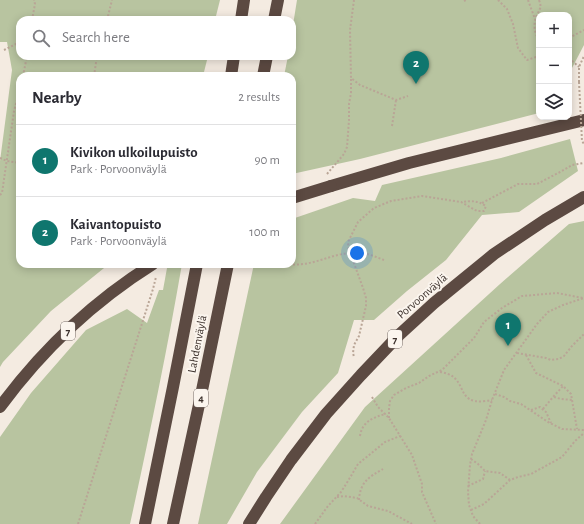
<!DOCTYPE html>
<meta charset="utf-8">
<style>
body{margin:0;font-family:"Alegreya Sans",sans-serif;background:#f2f2f3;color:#2b2b33}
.controls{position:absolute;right:12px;top:12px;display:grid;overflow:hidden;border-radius:8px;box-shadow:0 2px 10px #0003}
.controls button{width:36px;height:36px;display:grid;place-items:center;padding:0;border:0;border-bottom:1px solid #e1e1e2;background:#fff;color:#2b2b33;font:20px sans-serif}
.you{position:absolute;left:357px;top:253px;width:14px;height:14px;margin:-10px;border:3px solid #fff;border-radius:50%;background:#1a73e8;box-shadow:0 0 0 6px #1a73e833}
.badge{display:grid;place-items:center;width:26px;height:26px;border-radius:50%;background:#0f766e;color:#fff;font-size:13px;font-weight:700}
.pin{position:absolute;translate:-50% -33px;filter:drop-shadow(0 1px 2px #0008)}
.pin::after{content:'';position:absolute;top:21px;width:14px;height:12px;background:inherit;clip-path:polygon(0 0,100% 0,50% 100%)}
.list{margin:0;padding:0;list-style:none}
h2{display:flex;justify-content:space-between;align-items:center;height:52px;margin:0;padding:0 16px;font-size:17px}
h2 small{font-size:13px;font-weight:400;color:#7c7c81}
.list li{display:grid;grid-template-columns:26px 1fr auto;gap:12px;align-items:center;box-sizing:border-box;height:72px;padding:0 16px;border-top:1px solid #e1e1e2}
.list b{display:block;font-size:15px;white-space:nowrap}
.list p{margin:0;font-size:13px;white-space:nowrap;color:#7c7c81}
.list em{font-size:13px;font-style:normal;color:#7c7c81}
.icon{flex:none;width:22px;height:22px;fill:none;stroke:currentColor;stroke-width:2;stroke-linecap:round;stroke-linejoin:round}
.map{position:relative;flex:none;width:584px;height:524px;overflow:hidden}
.search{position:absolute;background:#fff;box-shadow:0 2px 10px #0003;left:16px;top:16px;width:280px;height:44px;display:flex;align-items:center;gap:10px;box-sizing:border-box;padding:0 14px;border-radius:12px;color:#7c7c81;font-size:15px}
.panel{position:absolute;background:#fff;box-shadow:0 2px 10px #0003;left:16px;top:72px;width:280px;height:196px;border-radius:12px}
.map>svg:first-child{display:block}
.green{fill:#b8c4a0}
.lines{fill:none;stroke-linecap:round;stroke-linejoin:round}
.path{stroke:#b9a596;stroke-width:2;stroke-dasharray:2 2;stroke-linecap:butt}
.highway{stroke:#5c4a42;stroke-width:12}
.path-bridge{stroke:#b9a596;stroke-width:2;stroke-dasharray:2 2;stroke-linecap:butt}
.highway-bridge{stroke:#5c4a42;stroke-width:12}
.labels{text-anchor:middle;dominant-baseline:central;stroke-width:4;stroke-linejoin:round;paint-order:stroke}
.shield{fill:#fbf5ee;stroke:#756b66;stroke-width:1}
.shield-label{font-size:11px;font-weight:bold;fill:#3b302b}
.street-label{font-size:12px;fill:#3b302b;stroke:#fbf5ee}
</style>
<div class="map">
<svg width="584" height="524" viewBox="0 0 584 524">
<rect width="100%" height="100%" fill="#f4ebe1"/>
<path class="green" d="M0,0H220L215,20H20V56H208L203,76H20V264H109L51,311L3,362L0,367V161L12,70L7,42H0Z
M297,0H584V45L572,68L569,89V15H539V113L360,159L292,174V76H284L288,56H292V31Z
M570,139L578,171L519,212L482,215L446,260L407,291L374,320H354L338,373L302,412L257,472L227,524H198L254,264H292V219L353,198L375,201L382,185L501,158Z
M584,221V524H280L365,407L500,284L569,224Z
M174,264H182C167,351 149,438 130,524H0V437L31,393L86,330L127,309L147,323L159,290H163L167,268Z"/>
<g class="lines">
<path class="path" d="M354,0L350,30L351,78L360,85L396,100L408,96
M498,0L507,9L513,24L518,48L527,60L539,56
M528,0L535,19
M539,0C542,8 540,8 537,15C533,24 534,32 539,40
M464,1L466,0
M32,20L35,4L34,0
M107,20L112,0
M569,38L584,30
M4,50L20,42
M569,58L579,67
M23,76L27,56
M94,76L97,56
M579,82V67L584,56
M392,126L396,100
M0,158L7,161L20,163
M327,174L344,154L347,147L349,120V104L351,93V78
M0,195L2,193L14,111L20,89
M482,203L518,184H537L560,172L572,165L584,163
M384,260C373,256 361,250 349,253L348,242L358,222L374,208L391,201L422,196L461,202L477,211H484L486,206C476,200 472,201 461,202
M289,264C310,267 329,255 349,253L351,255L363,288L366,298V306L359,336L354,345L353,353L354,357
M517,353L546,358L551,360L559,359L564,356L572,346L584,334
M526,355L536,373L563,386
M440,372C466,375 457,398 475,401C480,402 487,401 492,400
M495,394L504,397L510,401L521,404L548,422L562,429L584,430
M372,397L378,407L389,418L412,455L422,484V492L436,524
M554,397L561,399L572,400
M543,409L553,397L563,386L571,394L577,429
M531,410L540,407L546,412L551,423
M389,418V408L390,401L394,395L406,388L419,383L429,376L442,370L474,338L484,322L502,308L522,296L557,293L583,298
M360,436C362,422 373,417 386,414
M471,459L478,464L485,471L500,473L510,480
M468,486L483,479L485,471
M337,497L344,496L357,498L368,506L388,511L412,524
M359,500C360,482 369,477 383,469
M471,510L484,504L510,480L518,477L531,474L562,457L575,441L584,433
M78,524L153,289L156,277
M315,524L328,506L341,492L348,481L358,464L385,442L400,436
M480,524L473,516L469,505L468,492L470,465L472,454L486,420L492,400L504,370L537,324L548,312L563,305L584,298"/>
<path class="highway" d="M241,20L244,0
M274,20L278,0
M231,76L234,56
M263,76L267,56
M331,186L409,163L584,120
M0,407C42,350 94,301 153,264
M145,524L173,387L197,264
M173,524L200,400L228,264
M249,524L266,497L291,460L326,414L361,375L399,335L434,303L494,254L545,220L584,197"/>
<path class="path-bridge" d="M579,82L582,141L584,144"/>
<path class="highway-bridge" d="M292,198L331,186"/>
</g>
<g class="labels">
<g class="shield">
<rect x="61" y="322" width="14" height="18" rx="3"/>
<rect x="388" y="330" width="14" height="18" rx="3"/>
<rect x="194" y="389" width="14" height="18" rx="3"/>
</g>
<g class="shield-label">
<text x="68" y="331">7</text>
<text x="395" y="339">7</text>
<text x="201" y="398">4</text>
</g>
<g class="street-label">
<text transform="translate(422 296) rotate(-41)">Porvoonväylä</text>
<text transform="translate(197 344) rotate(-79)">Lahdenväylä</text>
</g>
</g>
</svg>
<div class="controls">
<button>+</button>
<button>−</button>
<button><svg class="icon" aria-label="layers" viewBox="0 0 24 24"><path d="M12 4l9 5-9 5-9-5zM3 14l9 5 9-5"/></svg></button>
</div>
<div class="you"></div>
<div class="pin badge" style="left:508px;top:346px">1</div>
<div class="pin badge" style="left:416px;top:84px">2</div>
<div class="search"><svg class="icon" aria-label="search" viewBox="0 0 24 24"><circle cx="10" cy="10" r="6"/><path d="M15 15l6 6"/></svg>Search here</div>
<section class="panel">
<h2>Nearby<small>2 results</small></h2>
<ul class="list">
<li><span class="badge">1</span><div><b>Kivikon ulkoilupuisto</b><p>Park · Porvoonväylä</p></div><em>90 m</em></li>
<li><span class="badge">2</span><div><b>Kaivantopuisto</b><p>Park · Porvoonväylä</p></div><em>100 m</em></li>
</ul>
</section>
</div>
